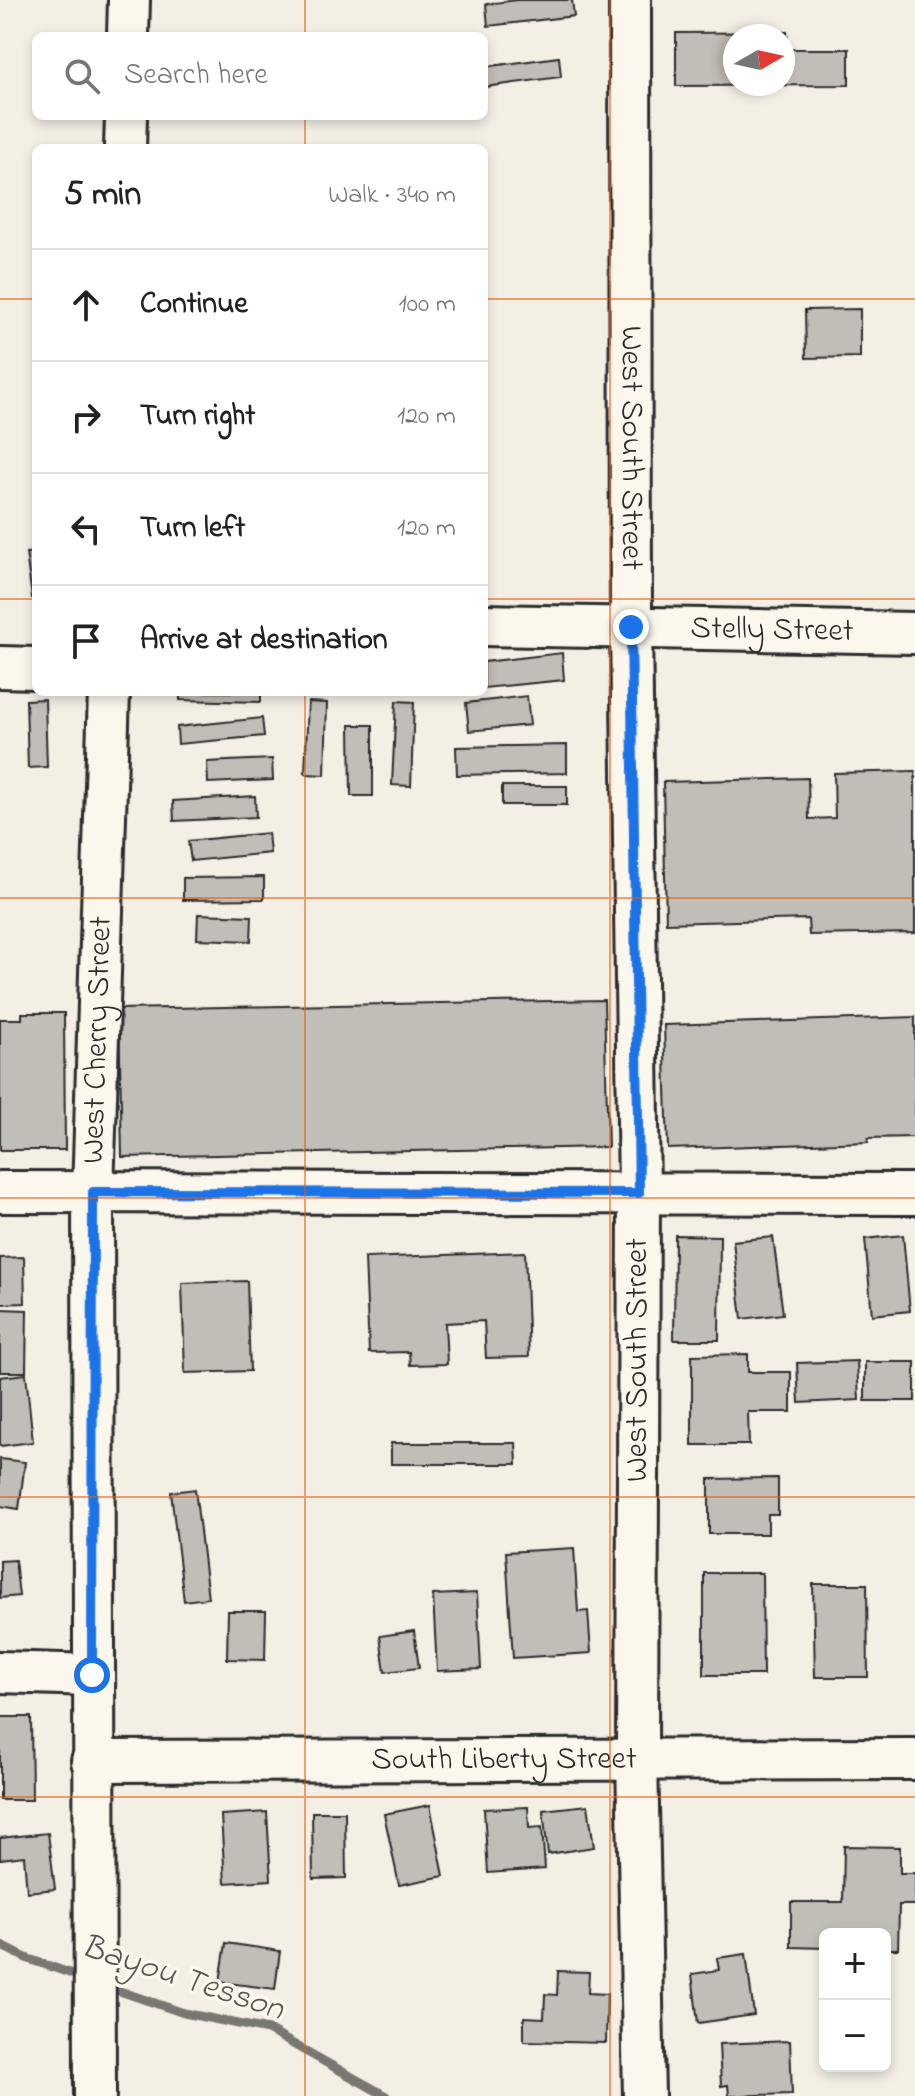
<!DOCTYPE html>
<meta charset="utf-8">
<style>
body{margin:0;font-family:"Indie Flower",sans-serif;background:#f2f2f2;color:#222}
.controls{position:absolute;right:24px;bottom:24px;display:grid;overflow:hidden;border-radius:12px;box-shadow:0 4px 12px #0003}
.controls button{width:72px;height:72px;display:grid;place-items:center;padding:0;border:0;border-bottom:2px solid #e0e0e0;background:#fff;color:#222;font:40px sans-serif}
.compass{position:absolute;left:723px;top:24px;width:72px;height:72px;border-radius:50%;background:#fff;box-shadow:0 4px 12px #0003;rotate:81deg}
.stop{position:absolute;width:24px;height:24px;margin:-18px;border:6px solid #1a73e8;border-radius:50%;background:#fff}
.stop.end{background:#1a73e8;border-color:#fff;box-shadow:0 2px 8px #0008}
.list{margin:0;padding:0;list-style:none}
h2{display:flex;justify-content:space-between;align-items:center;height:104px;margin:0;padding:0 32px;font-size:34px}
h2 small{font-size:26px;font-weight:400;color:#767676}
.list li{display:grid;grid-template-columns:52px 1fr auto;gap:24px;align-items:center;box-sizing:border-box;height:112px;padding:0 32px;border-top:2px solid #e0e0e0}
.list b{display:block;font-size:30px;white-space:nowrap}
.list em{font-size:26px;font-style:normal;color:#767676}
.icon{flex:none;width:44px;height:44px;fill:none;stroke:currentColor;stroke-width:2;stroke-linecap:round;stroke-linejoin:round}
.map{position:relative;flex:none;width:915px;height:2096px;overflow:hidden}
.search{position:absolute;background:#fff;box-shadow:0 4px 12px #0003;left:32px;top:32px;width:456px;height:88px;display:flex;align-items:center;gap:20px;box-sizing:border-box;padding:0 28px;border-radius:12px;color:#767676;font-size:30px}
.panel{position:absolute;background:#fff;box-shadow:0 4px 12px #0003;left:32px;top:144px;width:456px;height:552px;border-radius:12px}
.map>svg:first-child{display:block}
.lines{fill:none;stroke-linecap:round;stroke-linejoin:round}
.stream{stroke:#787772;stroke-width:9}
.building{fill:#c0beb6;stroke:#2b2b2b;stroke-width:2;fill-rule:evenodd}
.minor-casing{stroke:#2b2b2b;stroke-width:46}
.minor{stroke:#fbf7ec;stroke-width:40}
.route{stroke:#1a73e8;stroke-width:10}
.grid{fill:none;stroke:#e8590c;stroke-width:2;stroke-opacity:0.55}
.labels{text-anchor:middle;dominant-baseline:central;stroke-width:7;stroke-linejoin:round;paint-order:stroke}
.street-label{font-size:32px;fill:#2b2b2b;stroke:#fbf7ec}
.water-label{font-size:34px;font-style:italic;fill:#585755;stroke:#fbf7ec}
</style>
<div class="map">
<svg width="915" height="2096" viewBox="0 0 915 2096">
<rect width="100%" height="100%" fill="#f3efe4"/>
<filter id="ink" filterUnits="userSpaceOnUse"><feTurbulence type="fractalNoise" baseFrequency=".0125" numOctaves="2"/><feDisplacementMap in="SourceGraphic" scale="16" xChannelSelector="R" yChannelSelector="G"/><feConvolveMatrix kernelMatrix="1 2 1 2 8 2 1 2 1" color-interpolation-filters="sRGB"/></filter>
<g filter="url(#ink)">
<g class="lines">
<path class="stream" d="M0,1945L26,1958L84,1978
M105,1986L184,2013L268,2030L386,2096"/>
</g>
<path class="building" d="M517,0H572L574,16L488,26L486,4Z
M787,32L788,49H849V85L676,86V33ZM735,36H783V84H735Z
M559,57L561,77L484,87V67Z
M860,309V357L806,358L805,310Z
M36,552V598H32L26,553Z
M562,653L564,680L484,688V662Z
M180,692H261V702L180,700Z
M527,696L530,725L469,731L466,703Z
M45,699L47,767L28,768L26,700Z
M396,701L414,702L411,786L392,785Z
M308,702L327,703L325,775L305,774Z
M262,718L264,736L178,744L177,727Z
M350,725H373V796H351Z
M567,745V773L457,775L456,747Z
M272,759L273,780L208,783L207,762Z
M915,771V933L809,935L808,919L666,923L663,782L808,778L809,819L835,818L834,773Z
M502,786H567V805H502Z
M255,796L256,817L174,821L173,801Z
M268,833L270,853L191,861L188,841Z
M264,877V899L183,900V878Z
M198,914L252,916L251,941L197,939Z
M604,1000L608,1147L122,1157L119,1009Z
M22,1013H64L65,1150H0V1019H22Z
M915,1017V1137L868,1138V1142L668,1149L664,1025Z
M675,1235L720,1236L719,1340H674Z
M903,1235L910,1311L872,1315L865,1239Z
M773,1237L783,1314L742,1319L733,1241Z
M525,1252L529,1357L486,1358L484,1321L445,1323L447,1364L410,1365L409,1352L369,1353L365,1258Z
M24,1257L25,1303L0,1304V1258Z
M247,1281L250,1371L185,1373L182,1283Z
M0,1309L27,1310L26,1372H0Z
M748,1354V1372H791V1412H748L749,1445H692V1355Z
M857,1361L859,1400L799,1403L797,1363Z
M865,1362H915V1401H865Z
M26,1374L33,1442L0,1446V1377Z
M391,1443H516L517,1464H391Z
M0,1459L25,1462L19,1509L0,1506Z
M778,1478V1515H768V1534H709V1479Z
M195,1489L208,1598L184,1601L171,1492Z
M574,1548L578,1612L588,1611L591,1653L513,1658L506,1552Z
M15,1560L19,1596L0,1598V1561Z
M704,1573H762L763,1675H704Z
M813,1584H867L868,1677H815Z
M477,1593L481,1669L437,1671L433,1595Z
M228,1611H266L265,1660L227,1659Z
M414,1631L419,1668L385,1672L380,1636Z
M0,1717H31L32,1800H0Z
M430,1805L444,1876L399,1885L384,1814Z
M588,1805L594,1847L548,1854L543,1810Z
M528,1807L529,1828L542,1827L545,1869L488,1873L484,1809Z
M267,1812L271,1880L225,1883L221,1815Z
M312,1812H345L346,1878L313,1879Z
M48,1833L55,1889L27,1892L24,1856L0,1859V1838Z
M844,1846L900,1847V1873H915V1905H899L898,1949H885V1934H825V1948L791,1947V1902H843Z
M226,1943L280,1951L275,1989L220,1982Z
M746,1954L754,2015L698,2023L692,1974L719,1970L717,1958Z
M558,1971L589,1972L588,1993L607,1994L606,2043L524,2041V2017L544,2018L545,1994L557,1995Z
M790,2041L792,2094L729,2096L728,2085L721,2086L719,2044Z"/>
<g class="lines">
<g class="minor-casing">
<g id="minor">
<path id="s1" d="M630,0L631,627L639,1193L637,1759L644,2096"/>
<path d="M128,36L129,0"/>
<path d="M125,148L126,116"/>
<path id="s2" d="M484,625L915,633"/>
<path d="M0,667L36,668"/>
<path d="M0,1192L915,1194"/>
<path d="M0,1672L92,1675"/>
<path id="s3" d="M92,1761L915,1759"/>
<path id="s4" d="M95,2096L93,1192L109,692"/>
</g>
</g>
<use href="#minor" class="minor"/>
</g>
</g>
<g class="lines" filter="url(#ink)">
<path class="route" d="M92,1675L93,1192L639,1193L631,627"/>
</g>
<path class="grid" d="M305,0V36M610,0V2096M305,116V148M0,299H36M484,299H915M0,599H36M484,599H915M305,692V2096M0,898H915M0,1198H915M0,1497H915M0,1797H915"/>
<g class="labels">
<g class="street-label">
<text stroke="none"><textPath href="#s1" startOffset="448">West South Street</textPath></text>
<text stroke="none"><textPath href="#s2" startOffset="288">Stelly Street</textPath></text>
<text stroke="none"><textPath href="#s4" startOffset="1056">West Cherry Street</textPath></text>
<text transform="translate(638 1360) rotate(-90)">West South Street</text>
<text stroke="none"><textPath href="#s3" startOffset="412">South Liberty Street</textPath></text>
</g>
<g class="water-label">
<text transform="translate(182 1979) rotate(18)">Bayou Tesson</text>
</g>
</g>
</svg>
<div class="controls">
<button>+</button>
<button>−</button>
</div>
<svg class="compass" viewBox="-18 -18 36 36"><path d="M0-13l5 13h-10z" fill="#e53935"/><path d="M0 13l5-13h-10z" fill="#767676"/></svg>
<div class="stop" style="left:92px;top:1675px"></div>
<div class="stop end" style="left:631px;top:627px"></div>
<div class="search"><svg class="icon" aria-label="search" viewBox="0 0 24 24"><circle cx="10" cy="10" r="6"/><path d="M15 15l6 6"/></svg>Search here</div>
<section class="panel">
<h2>5 min<small>Walk · 340 m</small></h2>
<ul class="list">
<li><svg class="icon" aria-label="ahead" viewBox="0 0 24 24"><path d="M12 20V5M6 11l6-6 6 6"/></svg><div><b>Continue</b></div><em>100 m</em></li>
<li><svg class="icon" aria-label="right" viewBox="0 0 24 24"><path d="M7 20v-9h11M14 6l5 5-5 5"/></svg><div><b>Turn right</b></div><em>120 m</em></li>
<li><svg class="icon" aria-label="left" viewBox="0 0 24 24"><path d="M17 20v-9H6M10 6l-5 5 5 5"/></svg><div><b>Turn left</b></div><em>120 m</em></li>
<li><svg class="icon" aria-label="arrive" viewBox="0 0 24 24"><path d="M6 21V4h12l-3 4 3 4H6"/></svg><div><b>Arrive at destination</b></div></li>
</ul>
</section>
</div>
